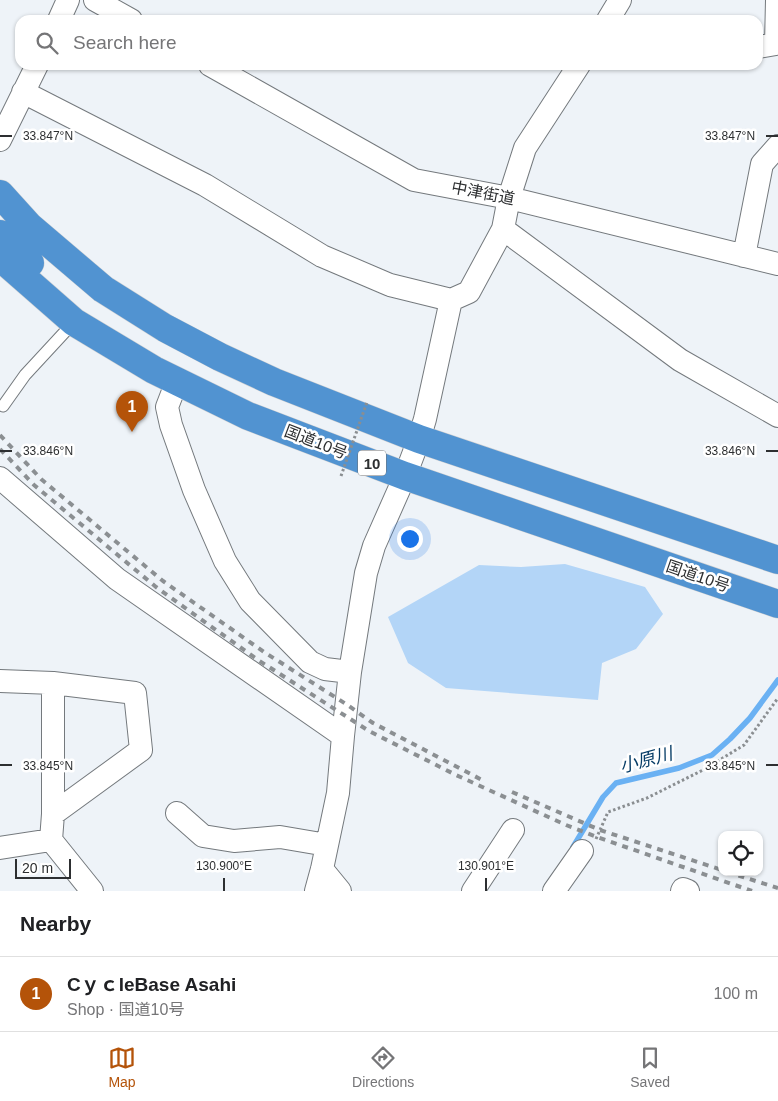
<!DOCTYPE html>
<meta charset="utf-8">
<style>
body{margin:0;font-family:Arial,"Noto Sans JP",sans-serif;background:#f6f6f6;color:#202124}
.controls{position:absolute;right:15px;bottom:15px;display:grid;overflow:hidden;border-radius:10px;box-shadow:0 1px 4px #0004}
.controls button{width:45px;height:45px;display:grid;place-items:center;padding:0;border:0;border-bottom:1px solid #e0e0e0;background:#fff;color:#202124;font:25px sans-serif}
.scale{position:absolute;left:15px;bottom:12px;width:56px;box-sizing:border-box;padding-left:5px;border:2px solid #2d2f31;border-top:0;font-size:14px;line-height:18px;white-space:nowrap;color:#2d2f31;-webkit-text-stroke:4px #fff;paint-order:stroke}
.you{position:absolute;left:409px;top:538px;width:18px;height:18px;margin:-12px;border:4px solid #fff;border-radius:50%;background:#1a73e8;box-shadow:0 0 0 8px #1a73e833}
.badge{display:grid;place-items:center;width:32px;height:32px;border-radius:50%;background:#b45309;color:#fff;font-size:16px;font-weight:700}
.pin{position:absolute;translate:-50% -41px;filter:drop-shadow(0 1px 2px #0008)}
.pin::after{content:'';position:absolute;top:26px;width:18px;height:15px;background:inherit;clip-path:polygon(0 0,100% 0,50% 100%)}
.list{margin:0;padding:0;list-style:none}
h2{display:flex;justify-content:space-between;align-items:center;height:65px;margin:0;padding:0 20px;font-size:21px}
h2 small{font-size:16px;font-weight:400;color:#757577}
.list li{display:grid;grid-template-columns:32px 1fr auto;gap:15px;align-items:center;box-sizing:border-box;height:75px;padding:0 20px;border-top:1px solid #e0e0e0}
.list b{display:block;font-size:19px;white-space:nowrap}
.list p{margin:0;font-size:16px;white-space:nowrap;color:#757577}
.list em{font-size:16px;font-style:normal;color:#757577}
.icon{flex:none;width:28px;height:28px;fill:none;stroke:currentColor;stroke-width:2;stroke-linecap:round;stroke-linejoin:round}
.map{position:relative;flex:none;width:778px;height:891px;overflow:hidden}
.search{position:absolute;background:#fff;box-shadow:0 1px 4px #0004;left:15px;right:15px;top:15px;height:55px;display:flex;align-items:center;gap:12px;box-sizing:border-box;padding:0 18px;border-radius:15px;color:#757577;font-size:19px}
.sheet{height:140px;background:#fff}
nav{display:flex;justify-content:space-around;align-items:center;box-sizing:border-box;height:70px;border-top:1px solid #e0e0e0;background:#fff;font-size:14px;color:#757577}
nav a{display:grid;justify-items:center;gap:2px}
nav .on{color:#b45309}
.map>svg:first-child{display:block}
.green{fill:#b3d5f7}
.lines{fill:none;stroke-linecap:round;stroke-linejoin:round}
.stream{stroke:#6ab1f3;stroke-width:5.5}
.lane-casing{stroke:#74797d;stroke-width:13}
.street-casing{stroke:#74797d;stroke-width:24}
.highway-casing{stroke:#d1d1d2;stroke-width:29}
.path{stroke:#8a8e91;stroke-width:3;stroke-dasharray:2.5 2.5;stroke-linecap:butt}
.lane{stroke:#fff;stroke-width:11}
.street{stroke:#fff;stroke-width:22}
.highway{stroke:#5193d1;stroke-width:28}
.rail{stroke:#8b8f92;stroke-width:4;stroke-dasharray:6 6;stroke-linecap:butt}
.path-bridge{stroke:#8a8e91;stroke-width:3;stroke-dasharray:2.5 2.5;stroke-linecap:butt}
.ticks{fill:none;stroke:#2d2f31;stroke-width:2}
.labels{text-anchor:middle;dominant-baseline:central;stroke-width:5;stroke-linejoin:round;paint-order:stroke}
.shield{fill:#fff;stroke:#6c6d6f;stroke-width:1}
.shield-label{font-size:15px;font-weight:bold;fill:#2d2f31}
.street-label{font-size:16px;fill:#2d2f31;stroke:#fff}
.water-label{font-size:18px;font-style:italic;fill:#063c66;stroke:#fff}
.ticks-label{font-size:12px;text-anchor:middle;fill:#2d2f31;stroke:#fff;stroke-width:5;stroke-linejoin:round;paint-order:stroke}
</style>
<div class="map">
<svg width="778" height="891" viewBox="0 0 778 891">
<rect width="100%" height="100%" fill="#eef3f8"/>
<path class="green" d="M565,564L645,587L663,614L636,649L602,663L598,700L446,688L408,663L388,617L479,565L521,567Z"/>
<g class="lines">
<path class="stream" d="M573,847L603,797L616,783L679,768L712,755L730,739L750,718L778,680"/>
<g class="lane-casing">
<path id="lane" d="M3,406L25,375L74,322"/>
</g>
<g class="street-casing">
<path id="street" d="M95,0L131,20
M59,20L68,0
M608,20L620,0
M758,47L776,44L777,0
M210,65L414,180L509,198L778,264
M23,92L205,185L322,256L390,285L451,300
M0,140L37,65
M503,229L680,360L778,416
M744,256L762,164L778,146
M177,381L167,407L171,425L194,490L225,561L250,601L310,662L325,669L350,672
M0,478L117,579L343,736
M0,681L53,683
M177,813L203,836L234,841L280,837L327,845
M51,840L53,814L141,750L135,693L53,683V814
M0,848L51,840L92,891
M322,869L340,891
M316,891L322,869L338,793L343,736L350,672L366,573L374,546L405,476L419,439L425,419L451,300L469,292L503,229L509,198L525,148L579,65
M473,891L513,830
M554,891L582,851
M682,891L683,889L688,891"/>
</g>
<g class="highway-casing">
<path id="highway" d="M0,194L29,226L103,289L165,328L220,357L274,382L419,439L778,560
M0,234L30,263
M0,256L9,265L74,322L154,370L248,416L405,476L778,604"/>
</g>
<path class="path" d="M596,839L608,812L647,798L705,769L744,745L778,698"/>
<use href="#lane" class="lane"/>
<use href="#street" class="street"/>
<use href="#highway" class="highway"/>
<path class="rail" d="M0,435L41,479L163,581L264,652L346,704L373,723L484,781
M0,449L34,485L156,587L258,660L369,731L456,775L566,825L597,837L752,891
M512,792L600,830L722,870
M727,872L778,888"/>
<path class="path-bridge" d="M341,476L367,402"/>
</g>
<path class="ticks" d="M0,136H12M766,136H778M0,451H12M766,451H778M0,765H12M766,765H778M224,878V891M486,878V891"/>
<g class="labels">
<rect class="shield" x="358" y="450.5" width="28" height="25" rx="4"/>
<g class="shield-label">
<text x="372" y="463">10</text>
</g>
<g class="street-label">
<text transform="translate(483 193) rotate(11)">中津街道</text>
<text transform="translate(316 442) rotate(21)">国道10号</text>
<text transform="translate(698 576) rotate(19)">国道10号</text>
</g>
<g class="water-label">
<text transform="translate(646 760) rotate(-15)">小原川</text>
</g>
</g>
<g class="ticks-label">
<text x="48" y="140">33.847°N</text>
<text x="730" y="140">33.847°N</text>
<text x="48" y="455">33.846°N</text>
<text x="730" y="455">33.846°N</text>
<text x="48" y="770">33.845°N</text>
<text x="730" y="770">33.845°N</text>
<text x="224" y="870">130.900°E</text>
<text x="486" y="870">130.901°E</text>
</g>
</svg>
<div class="controls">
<button><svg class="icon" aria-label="locate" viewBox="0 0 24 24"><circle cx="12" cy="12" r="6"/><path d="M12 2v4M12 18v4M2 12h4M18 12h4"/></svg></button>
</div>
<div class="scale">20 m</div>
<div class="you"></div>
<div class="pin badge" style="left:132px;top:432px">1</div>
<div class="search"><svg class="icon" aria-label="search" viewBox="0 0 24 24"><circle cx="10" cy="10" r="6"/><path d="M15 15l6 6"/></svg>Search here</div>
</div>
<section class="sheet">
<h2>Nearby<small></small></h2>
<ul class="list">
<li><span class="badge">1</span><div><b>CｙｃleBase Asahi</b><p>Shop · 国道10号</p></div><em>100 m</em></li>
</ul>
</section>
<nav>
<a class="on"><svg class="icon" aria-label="map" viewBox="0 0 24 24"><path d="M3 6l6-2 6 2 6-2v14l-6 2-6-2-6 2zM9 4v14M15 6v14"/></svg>Map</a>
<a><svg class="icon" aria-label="directions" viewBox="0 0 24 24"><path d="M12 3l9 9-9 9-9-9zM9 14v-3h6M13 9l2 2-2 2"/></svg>Directions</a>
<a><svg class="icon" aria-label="saved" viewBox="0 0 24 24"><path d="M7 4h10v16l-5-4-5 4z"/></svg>Saved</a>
</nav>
